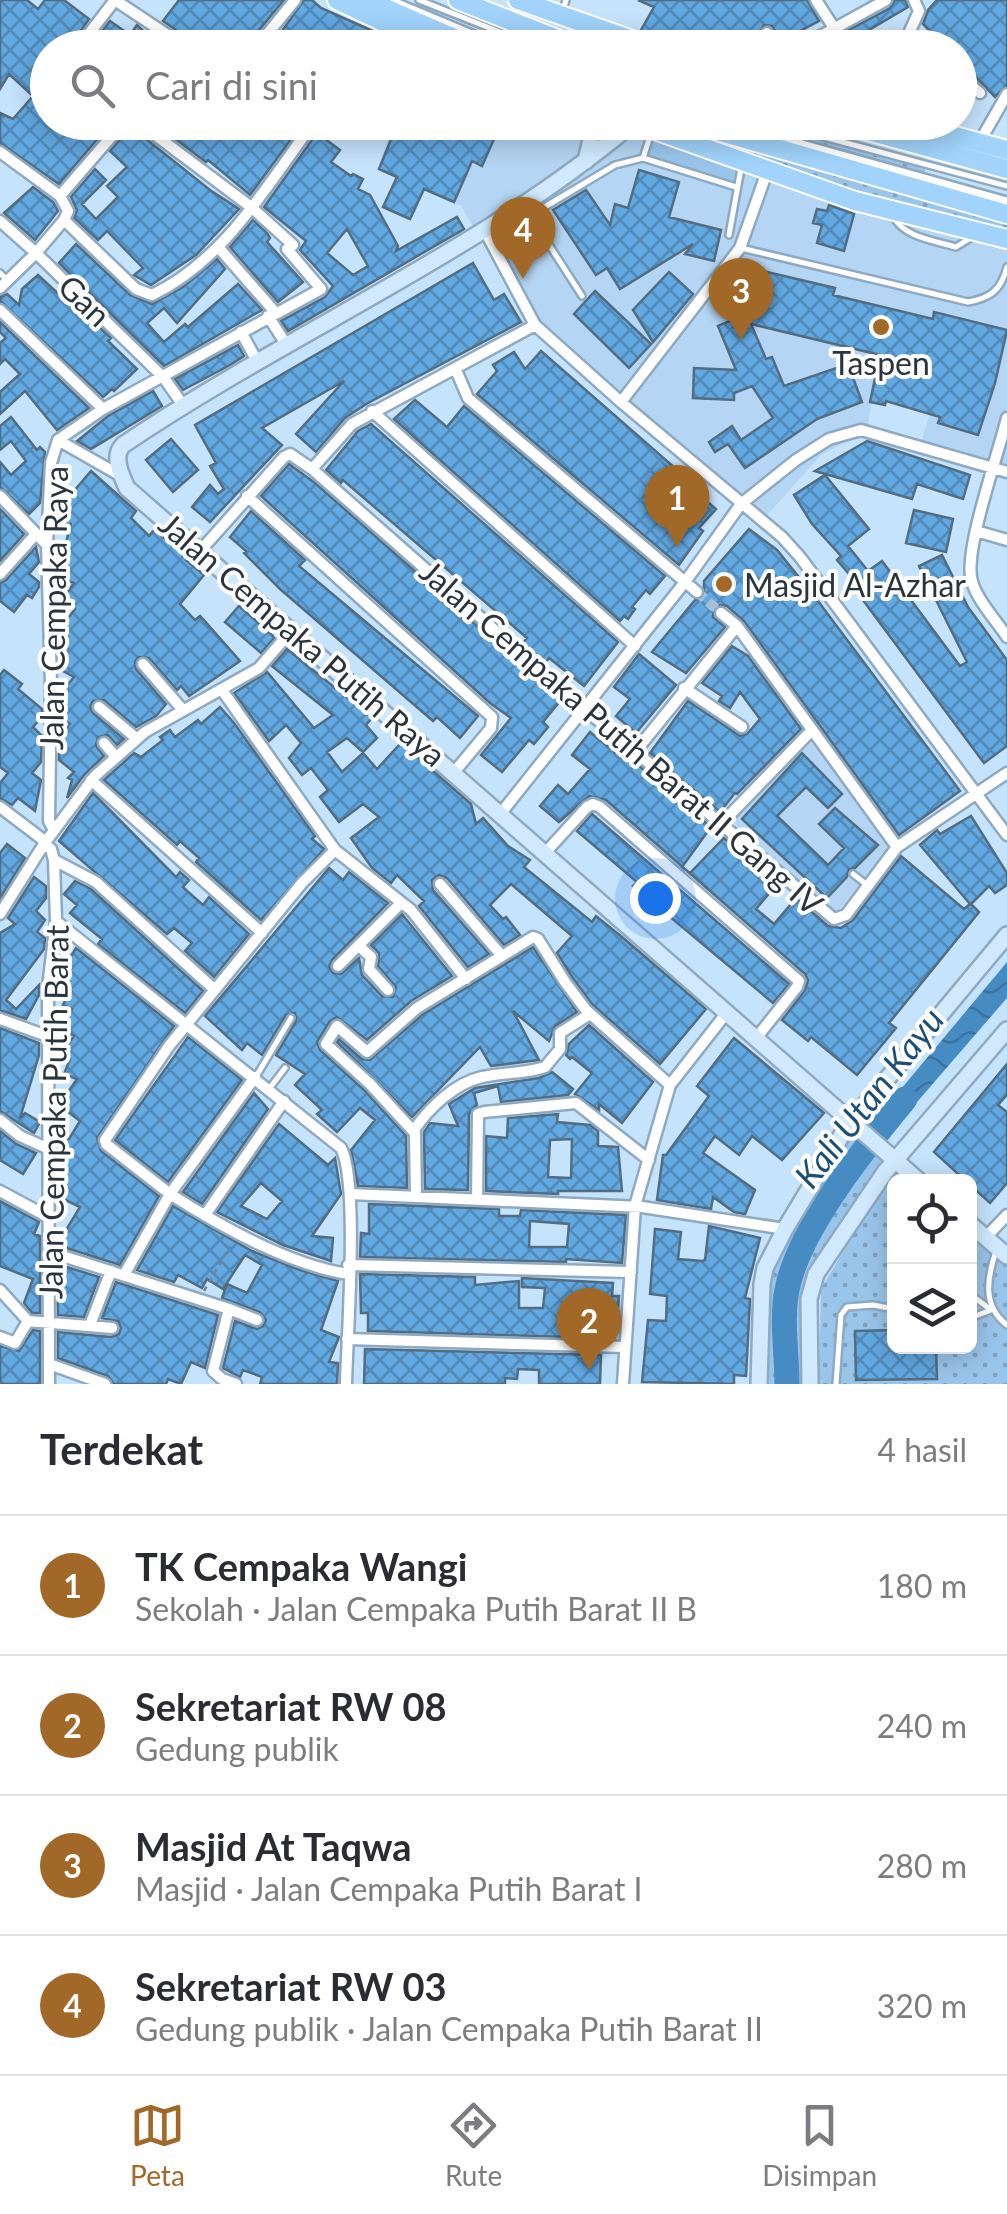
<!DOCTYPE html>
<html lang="id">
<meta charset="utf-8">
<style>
body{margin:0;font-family:Lato,sans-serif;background:#f2f2f3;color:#2b2b33}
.controls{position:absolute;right:30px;bottom:30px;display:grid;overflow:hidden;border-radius:15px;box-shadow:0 5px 25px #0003}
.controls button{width:90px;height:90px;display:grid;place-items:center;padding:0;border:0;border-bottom:2px solid #e1e1e2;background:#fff;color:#2b2b33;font:50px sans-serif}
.you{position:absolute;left:655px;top:898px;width:35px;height:35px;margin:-25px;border:8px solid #fff;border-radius:50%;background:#1a73e8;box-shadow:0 0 0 15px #1a73e833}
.badge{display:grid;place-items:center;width:65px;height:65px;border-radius:50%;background:#a26827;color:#fff;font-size:32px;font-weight:700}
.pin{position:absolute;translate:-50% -82px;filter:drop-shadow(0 2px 5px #0008)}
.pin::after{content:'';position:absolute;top:52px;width:35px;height:30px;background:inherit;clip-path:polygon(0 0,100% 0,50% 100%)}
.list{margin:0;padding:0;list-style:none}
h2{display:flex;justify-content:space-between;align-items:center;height:130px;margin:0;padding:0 40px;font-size:42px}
h2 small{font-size:32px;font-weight:400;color:#7c7c81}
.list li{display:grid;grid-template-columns:65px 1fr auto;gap:30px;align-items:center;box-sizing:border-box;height:140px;padding:0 40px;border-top:2px solid #e1e1e2}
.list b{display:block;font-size:38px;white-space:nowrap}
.list p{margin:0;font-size:32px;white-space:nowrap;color:#7c7c81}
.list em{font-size:32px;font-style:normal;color:#7c7c81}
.icon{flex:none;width:55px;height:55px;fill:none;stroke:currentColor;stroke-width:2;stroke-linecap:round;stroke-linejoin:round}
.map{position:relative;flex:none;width:1007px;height:1384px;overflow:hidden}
.search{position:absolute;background:#fff;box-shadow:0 5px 25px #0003;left:30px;right:30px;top:30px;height:110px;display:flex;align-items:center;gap:25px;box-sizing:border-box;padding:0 35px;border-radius:55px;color:#7c7c81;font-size:38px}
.sheet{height:690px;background:#fff}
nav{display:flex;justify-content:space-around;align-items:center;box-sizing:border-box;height:140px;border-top:2px solid #e1e1e2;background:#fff;font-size:28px;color:#7c7c81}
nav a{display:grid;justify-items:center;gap:5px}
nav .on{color:#a26827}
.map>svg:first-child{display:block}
.built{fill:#b4d5f3}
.grass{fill:url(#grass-dots)}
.green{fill:#9ac5eb}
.water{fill:url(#water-waves)}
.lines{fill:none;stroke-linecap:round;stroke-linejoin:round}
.river{stroke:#468cc3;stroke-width:25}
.building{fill:url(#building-cross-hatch);stroke:#526c81;stroke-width:2.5;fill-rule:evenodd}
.street-tunnel{stroke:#a7c0d6;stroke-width:10;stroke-dasharray:10 5;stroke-linecap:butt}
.lane-casing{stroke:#8ea9c0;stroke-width:10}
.street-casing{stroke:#8ea9c0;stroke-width:15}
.secondary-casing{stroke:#8ea9c0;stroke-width:20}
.primary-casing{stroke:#fff;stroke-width:22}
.path{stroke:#718495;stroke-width:2.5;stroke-dasharray:5 5;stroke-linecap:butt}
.lane{stroke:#fff;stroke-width:5}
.street{stroke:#fff;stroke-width:10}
.secondary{stroke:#d0e9fd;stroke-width:15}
.primary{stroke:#a1d3fb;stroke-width:18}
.poi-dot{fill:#a26827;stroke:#fff;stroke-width:4}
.labels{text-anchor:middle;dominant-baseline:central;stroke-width:8;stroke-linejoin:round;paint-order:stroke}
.street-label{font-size:32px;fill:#29343e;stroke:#fff}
.poi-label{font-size:32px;fill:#29343e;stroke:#fff}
.water-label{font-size:35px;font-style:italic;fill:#1c4f76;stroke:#fff}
</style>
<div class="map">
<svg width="1007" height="1384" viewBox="0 0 1007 1384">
<defs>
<pattern id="grass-dots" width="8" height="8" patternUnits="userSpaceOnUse" patternTransform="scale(2.5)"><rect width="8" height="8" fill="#9ac5eb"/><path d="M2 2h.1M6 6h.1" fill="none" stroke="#7ea1c0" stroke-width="1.8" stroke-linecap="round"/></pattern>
<pattern id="water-waves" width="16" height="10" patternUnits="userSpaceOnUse" patternTransform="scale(2.5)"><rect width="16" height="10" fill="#468cc3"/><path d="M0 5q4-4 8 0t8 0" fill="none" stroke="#3a73a0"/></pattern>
<pattern id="building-cross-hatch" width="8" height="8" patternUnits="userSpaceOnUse" patternTransform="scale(2.5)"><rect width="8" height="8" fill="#62a8e1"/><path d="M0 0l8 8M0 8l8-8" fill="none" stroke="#518ab8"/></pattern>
</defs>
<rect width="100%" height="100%" fill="#c6e3fc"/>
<path class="built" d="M393,123H636L1007,239V468L921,442L942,377L879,354L867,431L821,455L760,523L532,327L461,206L378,168Z
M813,740L889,847L835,915L733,822Z"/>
<path class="grass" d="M633,123H686L1007,215V239L855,201Z
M728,123H776L926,165L924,176Z
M850,1122L916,1181L894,1182V1346H970V1228L1007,1260V1384H819L821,1289L887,1178L816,1274L810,1384H759L762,1284Z"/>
<path class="green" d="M652,129L743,160L736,187L643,158Z"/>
<path class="water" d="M1007,962V998L892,1131L876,1119Z"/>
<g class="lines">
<path class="river" d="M787,1384C787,1354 781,1319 787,1290C798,1230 866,1146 905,1099"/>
</g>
<path class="building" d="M0,0H27L38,9L45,0H64L89,19L69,48H48V122H53L64,132L73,122H112L59,184L0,143V113L13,119L33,96L9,74L0,89Z
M179,0H284L244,48H196L192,41L163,21Z
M304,0H312L321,8L373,31L362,48H270Z
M638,0H807L819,21L781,41L772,26L764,25L758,34L765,48H689L641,30L654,7Z
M895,0H905L908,7L869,30L873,34L859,47L845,32L890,8Z
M937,0H1007V85L995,97L960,61V48H946L923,24L928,10Z
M110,21L130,35L137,25L161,48H89Z
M153,122H303V123L250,195L208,160L206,162Z
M398,122H482L498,130L482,166L472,161L454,202L424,189L410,219L383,207L397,177L379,169Z
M131,127L210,190L239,209L196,255L151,285L134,275L143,268L107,231L98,240L74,218L77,210L71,197L95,169L106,180L82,204L96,219L118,197L107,186L127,167L110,151Z
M317,133L340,150L331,162L351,176L353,174L363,179L358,189L370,195L398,246L396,251L457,217L464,229L288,331L281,321L325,297L333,286L300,250L306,241L264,207ZM347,229L368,266L353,275L327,253Z
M639,170L679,182L669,217L721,230L714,261L685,254L693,244L620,289L607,268L596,275L553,210L586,190L610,225L615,204L628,208Z
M33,187L53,202L58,211L35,240L4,213Z
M829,205L854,214L844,251L817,243L822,225L813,223L817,209L827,211Z
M253,220L267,233L270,238L267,242L303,282L278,302L230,247Z
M76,244L130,295L152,304L183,287L217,259L225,269L177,323L164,308L147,323L164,342L185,324L188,327L238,284L262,310L164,366L59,263Z
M473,263L494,300L504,294L521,322L368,403L345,418L316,452L296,434L344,381L262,428L282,445L210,522L192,507L210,485L218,494L224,489L210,466L216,463L195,425Z
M669,272L693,294L653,342L633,310Z
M767,272L835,288L833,295L933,319L934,312L1007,330L995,383L978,435L938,423L940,417L886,401L885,405L870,402L880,355L751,324L766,359L772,357L784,386L848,364L862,402L817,419L745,468L728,444L715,452L709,442L732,426L741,440L773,418L752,386L734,393V400L693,398L694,368L736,370L718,326L758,309Z
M38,275L94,327L96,324L111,338L108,341L137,369L114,391L112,389L103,397L0,301V297L7,294L19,305L22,289Z
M595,291L651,344L629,368L574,314Z
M0,322L89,408L57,430L25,391L0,414V392L20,374L5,359L0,364V343L6,338L0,332Z
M238,345L244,356L230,365L183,390L175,379Z
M541,351L699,489L696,492L716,509L699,528L703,531L679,565L477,394L497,371L493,365L514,352L525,369Z
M153,391L162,406L91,449L77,441L108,416Z
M415,400L447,427L464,406L665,576L650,594L646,590L632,607L635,609L628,619L624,616L620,621L394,419Z
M11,417L37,450L40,447L45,452L40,503L29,514L0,487V462L11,475L26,461L11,441L0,450V426Z
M371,424L618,642L584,686L549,658L545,663L523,643L527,638L343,480L341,483L326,470L358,431Z
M171,439L198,470L173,492L146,460Z
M867,441L970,475L963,499L917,484L912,499L815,471Z
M289,464L315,483L561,700L543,722L548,727L534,744L529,740L502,772L481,755L511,718L490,703L261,496Z
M91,471L136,511L131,518L149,536L154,530L189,557L186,560L204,575L180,604L195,620L200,616L203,619L240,661L189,696L181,686L177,690L149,658L138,657L135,662L136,669L166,704L156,716L136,727L104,700L93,701L90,706L93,713L124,739L117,745L108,735L98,737L96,746L104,756L84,775L67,798L72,780L68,778L74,772L59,760V736L70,724L60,716V694L74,677L59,669L65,655L59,648L68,637L59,630L75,609L62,599L74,583L57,577L71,523L69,526L57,515V511Z
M825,475L869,529L848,546L868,571L882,561L960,666L967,662L919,566L942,555L968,607L1007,660V746L984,763L851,584L855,581L837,560L841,556L812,524L794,495Z
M0,509L24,534L0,561Z
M914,510L953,519L946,552L906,543Z
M251,511L305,560L299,566L478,716L460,738L437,717L433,721L280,589L244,553L246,551L230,537Z
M749,529L777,550L818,601L960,791L899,835L744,621L727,606L719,605L714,608L713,617L725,627L686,673L652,652L695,600L704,597V581Z
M36,547L39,562L29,574L39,582V587L32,598L27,595L14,612L0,601V583L6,580Z
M239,606L272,635L274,638L261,653L225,622Z
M732,646L748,656L801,729L737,794L735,793L720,812L650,753L688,701L740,736L747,734L760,719L740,692L730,708L719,701L722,696L702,683Z
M287,649L372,718L366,725L377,738L363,752L347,738L327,752L342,772L363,753L377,769L401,743L471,804L476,824L483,818L508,846L530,860L524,867L592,922L596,916L622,937L706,1009L660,1064L592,1004L572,977L557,953L572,936L511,884L490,905L503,919L506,917L520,935L504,945L447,878L439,875L432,880L433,890L489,954L468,967L419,906L424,901L397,875L391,883L372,868L351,838L379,817L363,804L339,822L320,797L328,790L311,768L302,775L289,758L301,743L286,725L269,741L234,693L267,672L314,728L333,715L272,666Z
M639,654L676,685L636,733L616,716L630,699L614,687Z
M4,670L22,684L18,689L42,709V717L33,727L42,736L41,762L32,773L41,780L35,811L18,798L12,805L0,798V783L8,773L0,767V675Z
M220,707L234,723L315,836L312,839L324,849L261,920L196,862L199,858L180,841L177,845L104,780L134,753L141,757L163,740L160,737L170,730L175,737L198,720L201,724Z
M590,732L621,757L624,753L711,827L682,867L690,873L724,838L778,883L756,909L774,924L796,898L828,926L841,928L853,920L901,856L964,909L970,904L920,845L937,830L940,834L971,816L1007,873V885L995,893L989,886L971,904L979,912L889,1023L896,1028L857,1075L811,1037L808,1041L782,1020L805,990L808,980L805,974L606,800L589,796L559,822L540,806L558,785L568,794L590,769L572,755Z
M802,753L842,794L828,808L806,787L777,816L828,865L844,848L819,824L835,808L878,845L855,868L849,869L847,877L827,898L742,819Z
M93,793L176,877L180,872L189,880L183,887L186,890L203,905L209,897L249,934L214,977L185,951L192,943L174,928L167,934L59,841Z
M592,814L789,984L773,1003L633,886L637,882L577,831Z
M7,844L25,858L0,898V853Z
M329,868L343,880L349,872L388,903L332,960L329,967L333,973L341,974L359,958L362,975L382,996L393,997L396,987L378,966L379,953L371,945L402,914L452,976L411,1001L367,1040L337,1017L330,1021L317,1042L320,1050L364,1090L406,1136L407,1188L358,1186L351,1150L375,1120L360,1108L337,1132L317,1114L322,1110L295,1085L305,1074L276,1055L296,1021L295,1013L286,1015L262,1055L247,1043L242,1050L205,1016Z
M34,877L46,886V898L36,911L45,920L37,932L45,938L44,949L6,1000L16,1009L39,985V995L26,1019L0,1010V933L15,924L8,918Z
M75,881L91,889L203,991L185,1013L98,944L102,939L70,913L77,905L64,894Z
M533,947L577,1012L555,1026L549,1041L513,1011L539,1060L491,1066L480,1047L412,1117L337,1042L339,1039L362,1059L370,1060L422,1015Z
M76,948L174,1026L97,1138L101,1151L159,1196L120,1265L57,1245L80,1207L57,1196L60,1167L57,1160L61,1151L57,1146L61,1136L69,1139L80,1121L59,1105L77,1079L64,1074L70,1059L62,1054L74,1036L61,1029L72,1009L63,1005L71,988L63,986L70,967L66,964Z
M589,1025L653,1082L622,1123L599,1104V1110L575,1094L592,1073L572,1057L570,1059L566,1055L569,1044Z
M0,1028L39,1043V1055L20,1118L25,1113L40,1122L34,1133L0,1111Z
M188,1037L242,1080L168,1182L115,1140Z
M734,1038L824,1113L782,1160L752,1136L739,1155L715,1136L703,1153L755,1190L745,1214L734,1212L713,1197L711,1209L657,1200L663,1155H666L709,1096L697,1086Z
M1007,1064V1095L998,1105L1007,1112V1183L990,1203L934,1152Z
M552,1072L573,1089L568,1095L501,1102L498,1086L474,1093L477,1105L469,1114L468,1190L425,1189L424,1132L430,1123L458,1126L449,1104L475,1088L539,1078Z
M254,1093L268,1109L202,1204L183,1192Z
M558,1114L557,1122L590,1125L598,1131V1146L618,1147L622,1191H558V1194L486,1191V1136L507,1138L508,1118ZM572,1139L571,1178L548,1177L550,1140Z
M279,1124L328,1165L335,1158L341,1194L312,1236L333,1238L331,1261L283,1245L217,1212ZM261,1183L282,1201L267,1219L241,1206Z
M0,1131L16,1144L36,1153L23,1174L0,1160Z
M0,1201L39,1222L34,1234L40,1236V1313H32L24,1303L33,1279L0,1266Z
M369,1204L499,1209V1216H520L521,1210L626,1215L622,1263L566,1259V1262L360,1257L361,1233L369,1234ZM530,1221L569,1224L567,1247H529Z
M173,1206L252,1251L300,1270L338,1281L321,1330L339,1337L329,1362L338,1363L337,1384H260L262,1377L243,1370L240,1377L223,1368L235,1321L257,1329L263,1326L266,1320L260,1312L222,1298L227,1284L247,1293L262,1265L245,1255L223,1289L207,1279L202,1288L178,1275L174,1282L137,1270Z
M709,1226L760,1238L745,1298L750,1299L746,1376L734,1375V1384L642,1382L648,1320L666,1321L667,1296L650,1294L655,1229L681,1232L678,1259L702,1261L705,1260Z
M57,1264L99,1277L84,1317L58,1315Z
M360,1274L475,1277V1285L519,1281V1308H543L545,1288L522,1287V1278L613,1283L612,1296H619L617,1323L603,1322L602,1338L368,1331V1313H361Z
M116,1282L218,1315L205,1368L191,1362L181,1384L168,1379L166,1384H114L108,1376L58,1358V1332L111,1337L119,1334L121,1328L118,1321L102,1318Z
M33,1330L40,1331V1384H0V1346L19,1351Z
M894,1330V1346H936L937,1379L856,1380L855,1331Z
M365,1349L601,1355L600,1384H539V1370L518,1369L517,1379L505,1378V1384H364Z"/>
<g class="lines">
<path class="street-tunnel" d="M697,592L721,613"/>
<g class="lane-casing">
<path id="lane" d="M393,0L508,48
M419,0L540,48
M562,13L566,0
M727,122L1007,200
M768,122L1007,186
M643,158L651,133
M893,215C901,237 936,241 956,247L972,237
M729,235L742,163
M741,248L968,302C991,298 1001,290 1007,267
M0,273L4,277
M582,296L535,223L536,214L543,208L615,165L643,158L736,187
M853,874L867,885
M257,1075L291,1018
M269,1089L285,1068
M996,1251C987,1278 982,1306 1007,1325
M970,1294L991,1310L970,1318
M836,1384L841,1315L847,1307L873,1305L894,1309"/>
</g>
<g class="street-casing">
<path id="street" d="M115,0L187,48
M816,0L834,28
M914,0L919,11L910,31L927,48
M767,33L775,48
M78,48L115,0
M256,48L295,0
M371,48L389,25
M799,48L886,0
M960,76L980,93
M979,143L1007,94
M0,152L60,196L68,211L64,220
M60,196L124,122
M64,220L136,289L152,295C225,260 267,185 314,122
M64,220L36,253L164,378L183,405
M0,221L36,253L0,288
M485,231L535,325L621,402L782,537L800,557L1007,835
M219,248L275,312
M0,310L103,409L321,289L287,249L293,245L251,207L138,122
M268,316L286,344
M241,332L257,361
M456,370L468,398L697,592
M621,402L740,248L768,169
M372,411L635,646
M1007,418C998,455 966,544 971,577C974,597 996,620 1007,637
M58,440L121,476
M312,469L574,700L834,919L846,915L897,847L1007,773
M0,496L47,545
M247,496L492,717L491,728L455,771
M976,531L1007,540
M201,550L284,457L290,454L312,469L352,424L535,325
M0,574L36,534
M721,613L737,626L897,847
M143,664L182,709
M684,688L742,727
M222,690L335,850L411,910L466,979
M99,707L136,738
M104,743L116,757
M635,752L737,626
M91,780L262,933
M0,807L46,842
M501,813L685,582L741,504L796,460L829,439L861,430L1007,472
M721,824L811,731
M54,830L49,821L51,684L47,545L51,463L58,440L103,409
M44,844L51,849L54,860L56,921L48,987L49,1384
M545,853L587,807L593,804L600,807L799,981L797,987L757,1037
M54,860L96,882L215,990
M440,884L502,956
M0,914L44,844L95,776L145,732L259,668L292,630
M56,921L341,1148C359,1181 347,1337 346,1384
M360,947L371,957L369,969L388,990
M338,966L401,903
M0,1019L47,1036
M255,1077L170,1194L106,1144L105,1140L169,1046L302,883L335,850
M0,1120L20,1136L49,1149
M414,1130C429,1108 455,1083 482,1077C503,1072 525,1074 545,1067L560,1049V1033L590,1014
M0,1191L50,1218
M350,1194L642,1207L785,1229
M416,1197L415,1133L370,1084L326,1044L337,1026L367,1052L417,1008L533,937L538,939L565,982L586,1010L670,1085
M477,1200L478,1114L484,1112L576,1103L649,1160
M205,1215L284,1101
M985,1238L1007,1215
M50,1252L229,1309L213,1371L222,1379L236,1384
M348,1265L631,1272
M124,1275L170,1194C220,1226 290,1265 348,1274
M0,1290L28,1321
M229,1309L257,1320
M90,1325L111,1271
M0,1337L15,1343L28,1321L112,1328
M347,1339L625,1347
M49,1364L105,1384
M623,1384L635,1206L670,1085L728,1011"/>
</g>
<g class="secondary-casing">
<path id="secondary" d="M633,123C479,253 290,332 123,445C112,456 121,475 127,488L920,1182
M586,161L595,122
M970,1224L1007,1256
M759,1384L762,1284L765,1268L785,1229L846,1128L1007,935
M810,1384L809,1299L816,1274L885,1172L1007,1030"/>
</g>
<g class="primary-casing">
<path id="primary" d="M337,0L439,48
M367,0L477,48
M458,0L580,48
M518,0L655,48
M632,122L855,201L1007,239
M686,122L1007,214
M836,122L1007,169
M903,122L1007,150"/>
</g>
<path class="path" d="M204,1291L230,1246"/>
<use href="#lane" class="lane"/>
<use href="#street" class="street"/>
<use href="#secondary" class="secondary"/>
<use href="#primary" class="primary"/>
</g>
<g class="poi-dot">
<circle cx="881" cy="327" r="10"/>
<circle cx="724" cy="584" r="10"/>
</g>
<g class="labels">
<g class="street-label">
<text transform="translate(85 300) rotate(44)">Gan</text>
<text transform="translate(53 608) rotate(-89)">Jalan Cempaka Raya</text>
<text transform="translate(303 639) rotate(41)">Jalan Cempaka Putih Raya</text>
<text transform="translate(622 737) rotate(41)">Jalan Cempaka Putih Barat II Gang IV</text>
<text transform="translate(53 1112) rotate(-89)">Jalan Cempaka Putih Barat</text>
</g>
<g class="poi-label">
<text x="881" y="362">Taspen</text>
<text x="744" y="584" text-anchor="start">Masjid Al-Azhar</text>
</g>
<g class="water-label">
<text transform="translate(868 1097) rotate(-52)">Kali Utan Kayu</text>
</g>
</g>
</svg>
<div class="controls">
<button><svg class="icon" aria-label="locate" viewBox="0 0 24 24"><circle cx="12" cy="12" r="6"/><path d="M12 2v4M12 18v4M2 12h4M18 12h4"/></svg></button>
<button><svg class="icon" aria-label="layers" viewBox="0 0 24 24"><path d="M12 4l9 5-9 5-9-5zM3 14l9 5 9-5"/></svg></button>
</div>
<div class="you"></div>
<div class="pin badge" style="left:677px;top:547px">1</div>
<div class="pin badge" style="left:589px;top:1370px">2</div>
<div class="pin badge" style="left:741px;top:340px">3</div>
<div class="pin badge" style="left:523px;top:279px">4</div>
<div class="search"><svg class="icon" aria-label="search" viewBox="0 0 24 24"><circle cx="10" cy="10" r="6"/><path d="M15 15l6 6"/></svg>Cari di sini</div>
</div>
<section class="sheet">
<h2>Terdekat<small>4 hasil</small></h2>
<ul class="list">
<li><span class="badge">1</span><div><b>TK Cempaka Wangi</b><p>Sekolah · Jalan Cempaka Putih Barat II B</p></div><em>180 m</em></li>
<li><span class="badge">2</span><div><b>Sekretariat RW 08</b><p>Gedung publik</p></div><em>240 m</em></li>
<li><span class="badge">3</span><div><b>Masjid At Taqwa</b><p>Masjid · Jalan Cempaka Putih Barat I</p></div><em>280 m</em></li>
<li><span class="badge">4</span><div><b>Sekretariat RW 03</b><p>Gedung publik · Jalan Cempaka Putih Barat II</p></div><em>320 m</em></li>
</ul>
</section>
<nav>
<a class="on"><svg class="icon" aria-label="map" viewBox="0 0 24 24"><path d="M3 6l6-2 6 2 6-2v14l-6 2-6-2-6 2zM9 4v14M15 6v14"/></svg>Peta</a>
<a><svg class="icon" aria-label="directions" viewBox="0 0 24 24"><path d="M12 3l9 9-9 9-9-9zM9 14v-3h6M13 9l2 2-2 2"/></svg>Rute</a>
<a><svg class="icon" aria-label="saved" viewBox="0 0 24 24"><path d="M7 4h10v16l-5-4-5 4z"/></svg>Disimpan</a>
</nav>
